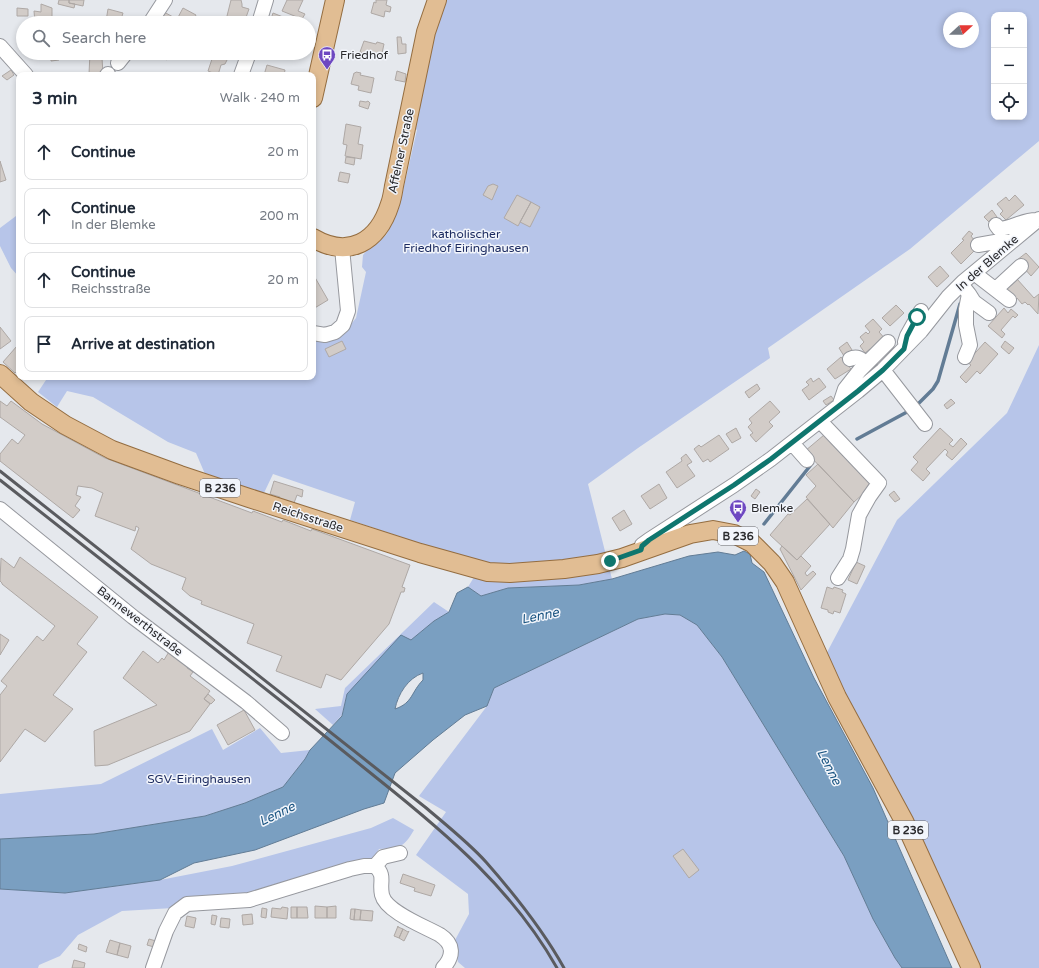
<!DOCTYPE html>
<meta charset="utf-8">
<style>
body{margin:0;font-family:"Varela Round",sans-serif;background:#f6f6f7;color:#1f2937}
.controls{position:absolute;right:12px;top:12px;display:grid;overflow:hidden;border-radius:8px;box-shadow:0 2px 6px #0003}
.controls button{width:36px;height:36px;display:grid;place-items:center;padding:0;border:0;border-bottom:1px solid #e0e1e3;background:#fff;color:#1f2937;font:20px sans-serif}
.compass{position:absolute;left:943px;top:12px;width:36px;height:36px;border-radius:50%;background:#fff;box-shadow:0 2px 6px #0003;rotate:69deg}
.stop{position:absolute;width:12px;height:12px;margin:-9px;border:3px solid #0f766e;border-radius:50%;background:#fff}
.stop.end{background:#0f766e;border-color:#fff;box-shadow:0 1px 4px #0008}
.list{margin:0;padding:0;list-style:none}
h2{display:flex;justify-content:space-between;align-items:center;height:52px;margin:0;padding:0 16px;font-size:17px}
h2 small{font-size:13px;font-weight:400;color:#747a83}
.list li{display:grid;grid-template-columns:26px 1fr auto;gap:12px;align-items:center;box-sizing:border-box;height:56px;margin:0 8px 8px;padding:0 8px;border:1px solid #e0e1e3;border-radius:8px}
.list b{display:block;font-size:15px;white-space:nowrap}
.list p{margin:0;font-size:13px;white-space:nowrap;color:#747a83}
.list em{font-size:13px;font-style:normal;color:#747a83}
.icon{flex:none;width:22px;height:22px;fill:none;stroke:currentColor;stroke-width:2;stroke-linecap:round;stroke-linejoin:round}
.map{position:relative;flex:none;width:1039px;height:968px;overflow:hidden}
.search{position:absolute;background:#fff;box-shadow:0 2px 6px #0003;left:16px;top:16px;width:300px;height:44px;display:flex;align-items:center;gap:10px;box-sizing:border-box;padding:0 14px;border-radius:22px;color:#747a83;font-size:15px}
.panel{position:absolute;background:#fff;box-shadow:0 2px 6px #0003;left:16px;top:72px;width:300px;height:308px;border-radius:8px}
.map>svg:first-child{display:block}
.green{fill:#b7c5e9;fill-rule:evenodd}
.water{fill:#7a9fc1;stroke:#627c95;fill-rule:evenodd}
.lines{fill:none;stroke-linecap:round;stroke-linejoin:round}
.stream{stroke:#627c95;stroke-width:3.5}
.building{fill:#d2ccc8;stroke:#aea8a5}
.minor-casing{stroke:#96989e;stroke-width:16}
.major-casing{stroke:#946d40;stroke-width:20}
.minor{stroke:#fff;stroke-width:14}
.major{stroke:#e1bd93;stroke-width:18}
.rail{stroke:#5a5b5f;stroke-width:3}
.route{stroke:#0f766e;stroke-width:5}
.labels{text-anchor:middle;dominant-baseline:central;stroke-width:3;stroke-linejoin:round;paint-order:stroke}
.shield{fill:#f2f5fb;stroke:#66676b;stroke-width:1}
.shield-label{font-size:11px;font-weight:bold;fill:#2a2a2d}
.poi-label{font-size:12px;fill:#2a2a2d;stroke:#f2f5fb;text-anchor:start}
.street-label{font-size:12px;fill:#2a2a2d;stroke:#f2f5fb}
.park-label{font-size:12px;fill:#1d2c61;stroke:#f2f5fb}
.water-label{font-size:13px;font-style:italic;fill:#1b5582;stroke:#f2f5fb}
</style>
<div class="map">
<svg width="1039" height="968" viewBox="0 0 1039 968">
<rect width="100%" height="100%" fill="#e5e8ed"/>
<path class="green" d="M442,0H1039V141L910,249L768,348L770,358L638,448L588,484L612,579L579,585L508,588L481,596L468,587L482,564L350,520L355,502L273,474L264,493L205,474L196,453L168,442L93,397L67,391L57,407L38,392L48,377H313V337L343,334L356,318L366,272L362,267L363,255L369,248L386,235L399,208L417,130L412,127ZM994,15H1024V117H994ZM949,18H973V42H949Z
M16,216L19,219V277L11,268L0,246V228Z
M1039,345V968H974L824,658L897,520L1007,413Z
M434,602L449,612L434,621L347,694L342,715L333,725L315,709L341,706L345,688Z
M665,614L680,615L697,625L722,657L844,856L873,919L895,958L902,968H465L458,962L454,942L469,914L468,894L416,855L446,812L419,796L487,706L494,688L638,619Z
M260,728L281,753L310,750L305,759L283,787L245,803L205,816L94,834L0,839V794L101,784L212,729L223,750Z
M393,818L414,830C403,849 399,848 379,849L373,858L247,894L173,908L122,911L78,935L60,956L39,965L38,968H0V889L65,893L160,880L232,866L371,828Z"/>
<path class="water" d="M744,551L750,554L752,563L764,572L814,678L873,788L952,968H902L895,958L873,919L844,856L722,657L697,625L680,615L665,614L638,619L494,688L487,706L465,715L433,740L395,773L384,803L364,809L255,850L194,863L160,880L65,893L0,889V839L94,834L205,816L245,803L283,787L305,759L310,750L342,716L347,694L401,635L411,640L434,621L449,612L457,593L468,587L481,596L508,588L579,585L612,579L689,556L718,552L735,555ZM423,673V680C411,692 413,703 395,709C398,694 408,678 423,673Z"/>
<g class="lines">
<path class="stream" d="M919,403L933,389L938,381L960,304
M857,439L907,412
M764,524L810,466"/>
</g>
<path class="building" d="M59,0H69V3L75,4L74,8L58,4Z
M69,0H84L83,6L69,3Z
M231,0H241L242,4V7L249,9L244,23H234L226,20Z
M287,0H303L298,11L305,14L302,19L282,11Z
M376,0H387L386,5L391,7L390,12L385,11L384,17L371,13L374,2L376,3Z
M41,4L52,8V23H35L34,11L41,12Z
M17,8L28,9V16H17Z
M183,8L196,15L192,23H175Z
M108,9L123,13L120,23H99L100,18L106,21Z
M164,12L173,17L170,23H158Z
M273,13L283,17L281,22L271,19Z
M397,37H401L402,44H406V53L398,54Z
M364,41L376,44L377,42L384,44L381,58L360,52Z
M45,53H65V56L59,57V60L51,61V58H47Z
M90,53H106V58H102L103,74H89Z
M157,53H170L167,60Z
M214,53H229L228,56L229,58L227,60L225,64L221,65L218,75L208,71Z
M267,65L285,70L284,75H264Z
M11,70L14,75L7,80L2,76Z
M397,71L406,74L405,82L395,80Z
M356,72L361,73L360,75L374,78L371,93L358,90L359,86L351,84L354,73H355Z
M360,101L366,102L368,101L370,103L368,109L359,106Z
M346,124L361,127L358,144L363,145L361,159L345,156L347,145L343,144Z
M346,157L355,158L354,165L345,163Z
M0,161L6,180L0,182Z
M340,172L350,174L348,183L338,181Z
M493,184L498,186L492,200L483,195L488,186Z
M517,195L531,202L518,226L504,218Z
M1015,195L1024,205L1006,220L1000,214L1003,211L997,204L1006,197L1009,201Z
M531,202L540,207L530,227L520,222Z
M992,210L997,217L990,223L984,217Z
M969,231L973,234L971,236L974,240L971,243L976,249L961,264L951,253L964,240L962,239Z
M1026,253L1039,267L1031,276L1017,260Z
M940,266L949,276L937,287L928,277Z
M313,274L328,300L313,309Z
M1017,279L1034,298L1039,294L1038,314L1029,304L1028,305L1025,302L1022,304L1017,298L1015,300L1006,289Z
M896,305L904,313L890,326L882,318Z
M1004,308L1008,313L1011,309L1018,315L1015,318L1013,316L1001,330L1005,334L1002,338L988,326Z
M873,319L882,329L879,332L887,341L873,353L870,349L865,353L860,346L864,342L860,337L866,332L868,334L870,332L865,326Z
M0,327L11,341L0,349Z
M342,341L346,349L329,357L325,349Z
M1005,341L1014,348L1009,354L1001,347Z
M847,342L852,350L844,356L839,348Z
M985,342L998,354L980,374L977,371L966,383L960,377L971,365L967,362Z
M17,346L19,348V354L17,356L19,358V369L15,373L3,362Z
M841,357L851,369L835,379L827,369Z
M811,378L813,382L819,378L826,387L809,400L802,390L809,385L806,382Z
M757,384L760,389L749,398L745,392Z
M831,396L834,400L826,405L823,401Z
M951,399L955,403L947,409L944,405Z
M0,401L7,406L11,401L42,424L105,458L252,513L253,511L282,522L283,520L311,531L312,529L410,565L402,587L405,588L404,592H401L389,624L341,680L326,674L321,688L276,671L282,656L247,643L254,624L201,604L202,601L190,596L182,589L186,578L151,564L131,549L139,528L136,526L135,531L95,516L103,493L92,488L78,486L76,495L81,497L75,506L80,510L73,518L0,461V454L12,439L18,444L25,435L0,417Z
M770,401L780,412L769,422L773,426L756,442L750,435L753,433L748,427L752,423L749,419Z
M736,428L741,438L732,443L726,434Z
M940,428L953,440L949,444L953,447L961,438L967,444L952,460L946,455L948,452L945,449L926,469L930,473L923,481L911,470L918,462L913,457Z
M719,435L729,449L710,462L708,459L703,462L694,449L699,445L701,447Z
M824,435L873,485L854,502L805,451Z
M686,454L692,462L687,465L695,476L677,488L666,472L682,461L681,458Z
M818,464L854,502L833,528L806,497L816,486L806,475Z
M274,481L303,490L302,497L297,495L294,503L279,499L280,497L270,494Z
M659,484L667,498L650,509L641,496Z
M756,489L760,492L755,499L751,496Z
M894,491L900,499L895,502L889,495Z
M807,499L830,524L797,560L770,535L788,514L790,515Z
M624,510L632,524L620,531L612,518Z
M782,546L797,560L801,556L811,566L805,573L807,576L813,571L816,574L801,590L780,549Z
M20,557L98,617L77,644L87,652L53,695L73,709L45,742L25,729L0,762V695L7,686L1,681L37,636L43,641L55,626L2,584V583L0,581L1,558L14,568Z
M856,562L865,566L857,584L848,580Z
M827,587L833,589L834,587L843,590L842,592L846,594L840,613L834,611L833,614L828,612V610L821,608Z
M0,634L9,640L0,655Z
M170,650L189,664L187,668L193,672L190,676L210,691L204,699L210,704L190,731L108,765L95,766L94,731L157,705L123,678L143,651L158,663L162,658L164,660Z
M208,694L215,700L211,704L204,699Z
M244,710L255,730L228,745L217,725Z
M683,849L699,870L689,878L673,856Z
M403,874L435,885L431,896L414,891L415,888L400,883Z
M315,906L327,907V918H315Z
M336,906V918H327V907Z
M282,907L288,908L287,919L271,917L272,908L281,909Z
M291,907H297V918H291Z
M297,907H307L308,918H297Z
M262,908L267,909L266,918L261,917Z
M351,909H355L354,920L350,919Z
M355,909L361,910L360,920H354Z
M361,910L373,911L372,921L360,920Z
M252,914L253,924L243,925L242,915Z
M212,915L217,916L215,925L211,924Z
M187,916L196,918L194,928L185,926Z
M221,918L230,919L229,928L220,927Z
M398,926V927L403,929L399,938L394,936Z
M403,929L408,932L409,931L404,941L399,938Z
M149,939L156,941L154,947L147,945Z
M110,940L120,943L117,955L106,952Z
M120,943L131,946L128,958L117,955Z
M79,944L87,947L86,952L78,949Z
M74,960L85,963L84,968H72Z"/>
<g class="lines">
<g class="minor-casing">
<path id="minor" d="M150,23L165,0
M259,23L266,0
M0,46L26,75
M118,63L126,53
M107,75L108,74
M241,75L249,53
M996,225L999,229C1012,228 1023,220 1036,220
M978,245L995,242H1011
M974,273L1009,300
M961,284L969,294L966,309V325L970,345L965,357
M996,289L1021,266
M969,294L974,302L989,313
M313,333L325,335L335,332L343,325L348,311L342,248
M905,342L907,336L921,311
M850,359C854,357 858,357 862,360L864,366
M883,370L925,424
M840,404L845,389L860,370L888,342
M820,421L879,483L869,497L859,515L853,549L850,559L838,578
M792,443L807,460
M0,509L133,617L246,702L282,733
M641,551L642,545L649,540L734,485L771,459L858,391L883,370L921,331L948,297L963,282L1039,219
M375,866L383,857L400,853
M153,968L166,931L175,913L187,904L249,900L350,869L364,866H375C386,876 379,882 382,895C386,912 426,927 440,935C454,944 454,956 443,968"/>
</g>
<g class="major-casing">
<path id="major" d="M313,98L335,0
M313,238C349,259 378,242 390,204C392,199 393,192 394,186L426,32L437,0
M0,374L31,402L65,425L112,450L180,475L249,498L420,553L488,572L510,573L564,569L598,564L622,558L690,534L713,530L734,534L752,543L772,563L785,582L837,697L904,821L971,968"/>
</g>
<use href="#minor" class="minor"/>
<use href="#major" class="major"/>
<path class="rail" d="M0,471L425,807C445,824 469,843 486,862C515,895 543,930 564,968
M0,480C97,556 194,633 291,709C320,732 349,756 378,779C447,834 513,890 557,968"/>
</g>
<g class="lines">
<path class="route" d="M610,561L641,550L642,546L649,540L734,485L771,459L858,391L883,370L904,349L907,336L917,317"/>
</g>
<defs>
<g id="bus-pin" transform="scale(0.9)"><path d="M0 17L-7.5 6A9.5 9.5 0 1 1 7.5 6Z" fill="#6e48c1" stroke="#f2f5fb"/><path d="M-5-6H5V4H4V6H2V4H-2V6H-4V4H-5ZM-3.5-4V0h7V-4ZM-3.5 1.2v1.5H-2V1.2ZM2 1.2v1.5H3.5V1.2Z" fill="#fff"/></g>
</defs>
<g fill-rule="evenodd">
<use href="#bus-pin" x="327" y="55"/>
<use href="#bus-pin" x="738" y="508"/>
</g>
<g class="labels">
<g class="shield">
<rect x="200" y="479" width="40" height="18" rx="3"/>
<rect x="718" y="527" width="40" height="18" rx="3"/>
<rect x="888" y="821" width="40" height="18" rx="3"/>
</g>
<g class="shield-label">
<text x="220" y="488">B 236</text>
<text x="738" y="536">B 236</text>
<text x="908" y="830">B 236</text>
</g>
<g class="poi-label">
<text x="340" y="55">Friedhof</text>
<text x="751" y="508">Blemke</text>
</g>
<g class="street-label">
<text transform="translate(401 151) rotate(-78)">Affelner Straße</text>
<text transform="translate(987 263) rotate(-41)">In der Blemke</text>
<text transform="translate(308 517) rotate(18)">Reichsstraße</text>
<text transform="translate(140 621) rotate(38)">Bannewerthstraße</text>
</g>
<g class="park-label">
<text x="466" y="234">katholischer<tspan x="466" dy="14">Friedhof Eiringhausen</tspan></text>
<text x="199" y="779">SGV-Eiringhausen</text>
</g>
<g class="water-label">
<text transform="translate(540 616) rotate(-12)">Lenne</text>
<text transform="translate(829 767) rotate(63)">Lenne</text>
<text transform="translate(277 814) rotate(-26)">Lenne</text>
</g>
</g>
</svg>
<div class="controls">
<button>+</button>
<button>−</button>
<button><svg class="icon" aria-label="locate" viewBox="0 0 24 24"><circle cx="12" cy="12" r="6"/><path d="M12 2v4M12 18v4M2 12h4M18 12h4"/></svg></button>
</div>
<svg class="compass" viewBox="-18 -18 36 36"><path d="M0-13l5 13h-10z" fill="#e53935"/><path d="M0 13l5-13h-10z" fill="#747a83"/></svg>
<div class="stop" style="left:917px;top:317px"></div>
<div class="stop end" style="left:610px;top:561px"></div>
<div class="search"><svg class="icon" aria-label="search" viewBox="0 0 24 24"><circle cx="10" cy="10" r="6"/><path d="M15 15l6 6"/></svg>Search here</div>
<section class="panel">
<h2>3 min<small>Walk · 240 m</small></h2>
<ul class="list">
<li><svg class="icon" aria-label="ahead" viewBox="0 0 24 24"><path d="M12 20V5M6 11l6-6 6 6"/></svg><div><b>Continue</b></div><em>20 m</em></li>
<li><svg class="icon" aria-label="ahead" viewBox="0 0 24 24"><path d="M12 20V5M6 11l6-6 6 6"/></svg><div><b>Continue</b><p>In der Blemke</p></div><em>200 m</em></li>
<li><svg class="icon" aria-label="ahead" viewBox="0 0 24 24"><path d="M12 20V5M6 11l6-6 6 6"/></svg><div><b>Continue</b><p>Reichsstraße</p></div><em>20 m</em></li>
<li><svg class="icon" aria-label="arrive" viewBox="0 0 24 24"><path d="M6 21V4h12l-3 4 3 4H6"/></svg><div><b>Arrive at destination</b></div></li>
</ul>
</section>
</div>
